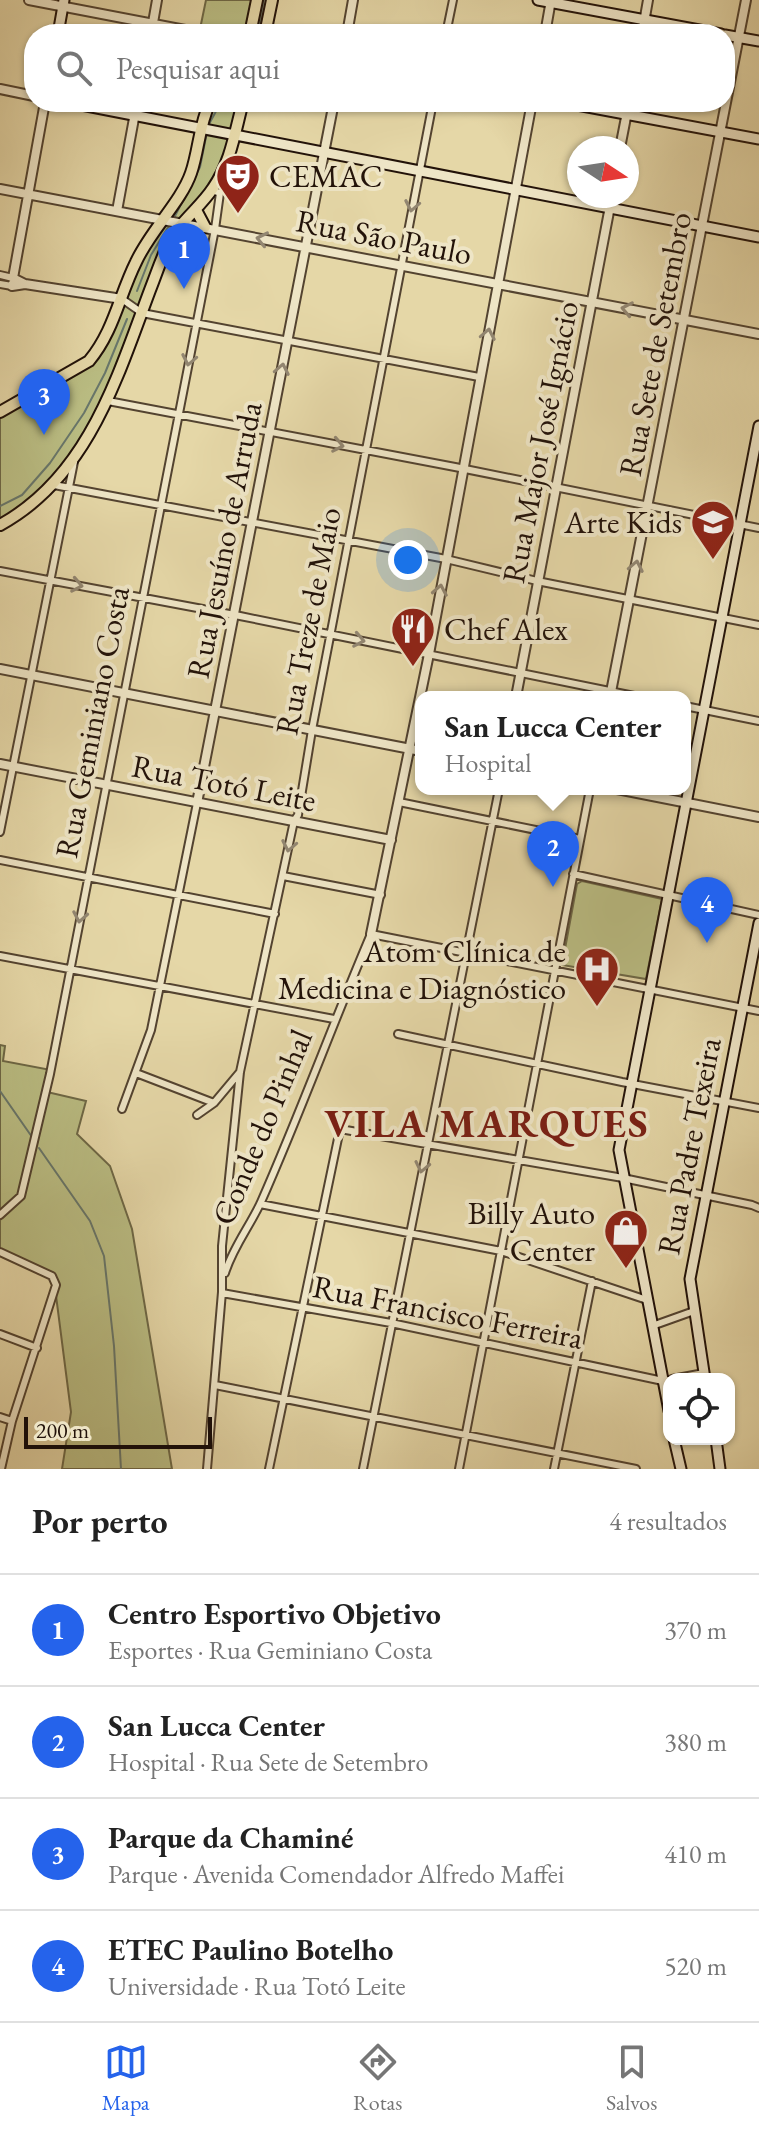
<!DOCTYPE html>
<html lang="pt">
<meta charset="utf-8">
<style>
body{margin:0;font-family:"EB Garamond",serif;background:#f2f2f2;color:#222}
.controls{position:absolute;right:24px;bottom:24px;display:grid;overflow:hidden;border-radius:16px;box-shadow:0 2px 6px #0004}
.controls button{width:72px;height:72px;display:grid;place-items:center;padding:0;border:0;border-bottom:2px solid #e0e0e0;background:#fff;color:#222;font:40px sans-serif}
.compass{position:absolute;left:567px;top:136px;width:72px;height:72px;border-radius:50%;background:#fff;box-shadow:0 2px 6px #0004;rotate:102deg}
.scale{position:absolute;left:24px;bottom:20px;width:188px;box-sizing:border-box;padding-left:8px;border:4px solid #221209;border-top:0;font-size:22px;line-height:28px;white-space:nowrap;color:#221209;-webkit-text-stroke:6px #eee5c6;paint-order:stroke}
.you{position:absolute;left:408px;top:560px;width:28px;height:28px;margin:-20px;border:6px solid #fff;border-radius:50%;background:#1a73e8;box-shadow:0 0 0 12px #1a73e833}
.badge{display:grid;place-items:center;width:52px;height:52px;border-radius:50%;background:#2563eb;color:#fff;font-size:26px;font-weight:700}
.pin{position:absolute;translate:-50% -66px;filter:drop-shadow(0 2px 4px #0008)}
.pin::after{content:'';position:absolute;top:42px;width:28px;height:24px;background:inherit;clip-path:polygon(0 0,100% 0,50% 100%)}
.popup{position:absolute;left:415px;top:691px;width:276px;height:104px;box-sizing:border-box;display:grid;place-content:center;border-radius:16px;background:#fff;filter:drop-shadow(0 2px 6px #0005);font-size:26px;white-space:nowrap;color:#767676}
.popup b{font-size:30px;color:#222}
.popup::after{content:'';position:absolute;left:50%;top:100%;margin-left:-16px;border:16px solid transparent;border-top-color:#fff}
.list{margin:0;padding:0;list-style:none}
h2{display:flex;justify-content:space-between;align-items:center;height:104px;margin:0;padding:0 32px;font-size:34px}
h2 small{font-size:26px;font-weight:400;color:#767676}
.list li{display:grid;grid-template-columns:52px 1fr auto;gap:24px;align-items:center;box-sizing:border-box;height:112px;padding:0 32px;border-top:2px solid #e0e0e0}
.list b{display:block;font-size:30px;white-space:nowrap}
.list p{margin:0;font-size:26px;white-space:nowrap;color:#767676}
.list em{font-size:26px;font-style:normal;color:#767676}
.icon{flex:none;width:44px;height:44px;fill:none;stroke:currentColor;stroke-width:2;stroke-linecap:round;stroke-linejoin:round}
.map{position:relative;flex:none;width:759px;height:1469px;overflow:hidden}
.search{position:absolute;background:#fff;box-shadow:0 2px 6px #0004;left:24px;right:24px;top:24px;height:88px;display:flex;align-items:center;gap:20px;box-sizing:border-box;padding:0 28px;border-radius:32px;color:#767676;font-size:30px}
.sheet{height:552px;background:#fff}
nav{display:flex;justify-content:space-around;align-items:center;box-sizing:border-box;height:112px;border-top:2px solid #e0e0e0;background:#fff;font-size:22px;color:#767676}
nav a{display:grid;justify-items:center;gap:4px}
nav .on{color:#2563eb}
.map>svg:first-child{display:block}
.green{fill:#babd83;stroke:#6e6846;stroke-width:2}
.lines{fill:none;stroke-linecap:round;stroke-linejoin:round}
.stream{stroke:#68766a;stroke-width:2}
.minor-casing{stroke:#534330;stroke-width:10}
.tertiary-casing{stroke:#534330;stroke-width:12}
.secondary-casing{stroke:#221209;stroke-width:13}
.primary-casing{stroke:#221209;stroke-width:14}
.minor{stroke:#eee5c6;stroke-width:6}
.tertiary{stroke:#eee5c6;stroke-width:8}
.secondary{stroke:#eee5c6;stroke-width:9}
.primary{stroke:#e5d7a7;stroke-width:10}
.oneway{stroke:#928671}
.labels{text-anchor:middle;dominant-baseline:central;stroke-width:8;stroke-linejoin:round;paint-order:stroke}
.poi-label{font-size:32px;fill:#221209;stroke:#eee5c6;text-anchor:end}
.street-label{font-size:32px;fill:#221209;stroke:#eee5c6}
.district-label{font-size:40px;font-weight:bold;letter-spacing:2px;fill:#7a1f14;stroke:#eee5c6}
</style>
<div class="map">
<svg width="759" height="1469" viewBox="0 0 759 1469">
<rect width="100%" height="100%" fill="#e5d7a7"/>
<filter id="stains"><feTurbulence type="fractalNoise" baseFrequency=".0025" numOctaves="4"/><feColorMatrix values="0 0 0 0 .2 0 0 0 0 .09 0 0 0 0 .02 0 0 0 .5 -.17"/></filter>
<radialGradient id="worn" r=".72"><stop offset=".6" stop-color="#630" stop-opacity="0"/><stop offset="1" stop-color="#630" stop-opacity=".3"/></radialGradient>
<path class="green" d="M206,0H254L247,34H224L200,29Z
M210,102H243L228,160L168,243L108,401L54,485L0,525V412L89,361L135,262L187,184Z
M582,881L662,899L646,979L562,965L577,884Z
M0,1045L5,1046L3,1061L51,1070L47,1092L86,1101L77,1134L110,1166L132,1229L172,1469H62L71,1412L54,1280L0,1254V1220L22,1198L0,1212Z"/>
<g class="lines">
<path class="stream" d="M258,34L264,0
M208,126L221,102
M174,218L200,167L207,132
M137,291L151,255L170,224
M0,506L22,495L50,463L84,413L105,373L127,319
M0,1091L32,1137
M39,1148L90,1221L104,1256L114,1346L121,1469"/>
<g class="minor-casing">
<path id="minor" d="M446,34L453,0
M0,275L13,278L12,286L0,284
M122,299L142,313L479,377
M108,401L455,467L759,528
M54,485L446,559L537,581L759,625
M0,571L240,616L639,697
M685,706L759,721
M399,802L580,839
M0,832L74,462
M0,860L275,914
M573,874L759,915
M283,876L381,895
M0,956L334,1019
M398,1034L622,1082L759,1108
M136,1073L214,1103
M122,1109L151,1030L197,803
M197,1115L214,1103L240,1072
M260,1204L501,1251L647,1300
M0,1215L21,1196L50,1074L215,229L220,193L212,190
M0,1252L52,1276L56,1285L12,1421L1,1469
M225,1273C233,1247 250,1226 261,1202C300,1114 333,1023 371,934L759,1011
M222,1293V1246L240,1072L294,821L298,815L312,730L433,102
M222,1293L391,1323L663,1381L669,1380
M652,1326L694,1311
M0,1334L37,1348
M672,1379L704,1373
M215,1385L636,1469
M0,1417L12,1421
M207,1469L222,1292
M269,1469L340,1129L623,1178L752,1205L759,1208
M363,1469L499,789
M459,1469L590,789
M554,1469L592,1281"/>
</g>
<g class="tertiary-casing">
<path id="tertiary" d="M29,0L206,34
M151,34L157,0
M347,34L353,0
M545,34L551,0
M642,34L648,0
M0,89L34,96
M620,148L629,102
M0,189L759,334
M117,211L137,102
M25,284L13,278L45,102
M12,286L25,284L122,299
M0,669L421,751
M516,697L612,196
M610,697L746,0
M0,764L391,840
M617,789L759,817
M197,803L334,102
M371,934L429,654L532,102"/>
</g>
<g class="secondary-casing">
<path id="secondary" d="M538,0L721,34
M58,34L64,0
M725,35L759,41
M66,102L759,237
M561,102L759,139
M705,1379L690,1279L759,923
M669,1411L619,1150L759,426
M674,1439L681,1469
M716,1439L720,1469"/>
</g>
<g class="primary-casing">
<path id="primary" d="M250,34L257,0
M265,34L272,0
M196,210L205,227
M0,412L89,361C114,331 119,296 136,262C150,231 181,202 191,173C199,150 199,125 210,102
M0,525C88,477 117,378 150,290C156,275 161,259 168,245C178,223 200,208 213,188C231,162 235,131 243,102"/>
</g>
<use href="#minor" class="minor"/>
<use href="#tertiary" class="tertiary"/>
<use href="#secondary" class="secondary"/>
<use href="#primary" class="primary"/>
</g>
<defs><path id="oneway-chevron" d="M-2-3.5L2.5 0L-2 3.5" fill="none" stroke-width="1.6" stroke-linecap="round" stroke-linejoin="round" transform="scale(2)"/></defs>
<g class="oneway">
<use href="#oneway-chevron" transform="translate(412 206) rotate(101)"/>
<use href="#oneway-chevron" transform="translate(262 239) rotate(-168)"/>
<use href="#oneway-chevron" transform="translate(627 309) rotate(-169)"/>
<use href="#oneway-chevron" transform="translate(488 334) rotate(-79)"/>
<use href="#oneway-chevron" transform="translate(189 360) rotate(101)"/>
<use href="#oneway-chevron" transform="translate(282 369) rotate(-79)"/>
<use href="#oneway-chevron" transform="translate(338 445) rotate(11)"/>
<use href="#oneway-chevron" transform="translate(636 566) rotate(-79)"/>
<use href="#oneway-chevron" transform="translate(77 585) rotate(11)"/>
<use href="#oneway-chevron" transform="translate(440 590) rotate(-80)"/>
<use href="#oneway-chevron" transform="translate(359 640) rotate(11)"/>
<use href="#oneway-chevron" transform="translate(289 846) rotate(101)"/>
<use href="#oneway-chevron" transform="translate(80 917) rotate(100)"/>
<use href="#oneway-chevron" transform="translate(422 1167) rotate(102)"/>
</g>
<defs>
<g id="theatre-pin" transform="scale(2.3)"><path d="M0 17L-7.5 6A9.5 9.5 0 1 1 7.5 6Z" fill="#8f2418" stroke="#eee5c6"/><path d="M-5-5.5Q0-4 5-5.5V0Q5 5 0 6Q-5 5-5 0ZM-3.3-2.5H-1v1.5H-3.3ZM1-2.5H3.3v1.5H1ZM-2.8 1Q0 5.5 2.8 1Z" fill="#fff"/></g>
<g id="school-pin" transform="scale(2.3)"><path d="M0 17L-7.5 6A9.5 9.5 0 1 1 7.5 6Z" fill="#8f2418" stroke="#eee5c6"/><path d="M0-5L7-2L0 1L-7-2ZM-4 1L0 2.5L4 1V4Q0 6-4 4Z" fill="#fff"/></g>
<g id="restaurant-pin" transform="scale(2.3)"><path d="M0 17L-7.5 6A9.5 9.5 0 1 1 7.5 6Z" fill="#8f2418" stroke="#eee5c6"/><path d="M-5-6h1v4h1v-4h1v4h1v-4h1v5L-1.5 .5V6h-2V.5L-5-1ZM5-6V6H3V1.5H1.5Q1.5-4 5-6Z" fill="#fff"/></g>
<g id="hospital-pin" transform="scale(2.3)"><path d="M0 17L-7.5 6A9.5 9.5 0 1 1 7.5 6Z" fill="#8f2418" stroke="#eee5c6"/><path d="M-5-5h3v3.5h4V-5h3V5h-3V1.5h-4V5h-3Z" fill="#fff"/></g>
<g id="shop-pin" transform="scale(2.3)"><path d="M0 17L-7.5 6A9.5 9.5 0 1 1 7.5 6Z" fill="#8f2418" stroke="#eee5c6"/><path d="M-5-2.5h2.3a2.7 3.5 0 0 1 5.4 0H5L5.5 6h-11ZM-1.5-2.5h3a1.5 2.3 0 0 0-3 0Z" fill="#fff"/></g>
</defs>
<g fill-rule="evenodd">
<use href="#theatre-pin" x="238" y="176"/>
<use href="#school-pin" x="713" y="522"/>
<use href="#restaurant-pin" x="413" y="629"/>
<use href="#hospital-pin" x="597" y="969"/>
<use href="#shop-pin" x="626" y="1231"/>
</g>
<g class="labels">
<g class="poi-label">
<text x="269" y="176" text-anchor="start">CEMAC</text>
<text x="682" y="522">Arte Kids</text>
<text x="444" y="629" text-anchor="start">Chef Alex</text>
<text x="566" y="951">Atom Clínica de<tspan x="566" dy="37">Medicina e Diagnóstico</tspan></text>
<text x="595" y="1213">Billy Auto<tspan x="595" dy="37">Center</tspan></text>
</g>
<g class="street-label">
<text transform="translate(384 237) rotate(11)">Rua São Paulo</text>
<text transform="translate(655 344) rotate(-79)">Rua Sete de Setembro</text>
<text transform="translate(540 442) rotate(-79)">Rua Major José Ignácio</text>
<text transform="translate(224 540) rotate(-79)">Rua Jesuíno de Arruda</text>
<text transform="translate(308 621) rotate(-79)">Rua Treze de Maio</text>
<text transform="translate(92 722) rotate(-79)">Rua Geminiano Costa</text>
<text transform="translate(224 783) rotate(11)">Rua Totó Leite</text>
<text transform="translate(262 1127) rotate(-67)">Conde do Pinhal</text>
<text transform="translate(689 1146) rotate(-79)">Rua Padre Texeira</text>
<text transform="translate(448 1312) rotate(11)">Rua Francisco Ferreira</text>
</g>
<g class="district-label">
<text x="487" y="1123">VILA MARQUES</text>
</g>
</g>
<rect width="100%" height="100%" filter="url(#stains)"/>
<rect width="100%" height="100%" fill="url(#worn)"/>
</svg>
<div class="controls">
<button><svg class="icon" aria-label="locate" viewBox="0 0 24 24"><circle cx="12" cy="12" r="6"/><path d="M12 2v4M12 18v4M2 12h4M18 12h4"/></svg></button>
</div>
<svg class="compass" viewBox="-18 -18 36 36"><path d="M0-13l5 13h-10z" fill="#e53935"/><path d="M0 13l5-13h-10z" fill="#767676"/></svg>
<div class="scale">200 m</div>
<div class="you"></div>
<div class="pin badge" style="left:184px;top:289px">1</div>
<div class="pin badge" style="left:553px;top:887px">2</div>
<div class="popup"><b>San Lucca Center</b>Hospital</div>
<div class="pin badge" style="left:44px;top:435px">3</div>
<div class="pin badge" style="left:707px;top:943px">4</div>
<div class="search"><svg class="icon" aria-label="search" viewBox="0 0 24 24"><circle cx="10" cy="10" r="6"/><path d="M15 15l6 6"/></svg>Pesquisar aqui</div>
</div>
<section class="sheet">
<h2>Por perto<small>4 resultados</small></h2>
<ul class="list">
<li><span class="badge">1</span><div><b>Centro Esportivo Objetivo</b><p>Esportes · Rua Geminiano Costa</p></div><em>370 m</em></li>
<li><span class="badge">2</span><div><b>San Lucca Center</b><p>Hospital · Rua Sete de Setembro</p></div><em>380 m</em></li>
<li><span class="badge">3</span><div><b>Parque da Chaminé</b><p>Parque · Avenida Comendador Alfredo Maffei</p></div><em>410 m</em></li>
<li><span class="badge">4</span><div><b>ETEC Paulino Botelho</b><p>Universidade · Rua Totó Leite</p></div><em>520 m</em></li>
</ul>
</section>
<nav>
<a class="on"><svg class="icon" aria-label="map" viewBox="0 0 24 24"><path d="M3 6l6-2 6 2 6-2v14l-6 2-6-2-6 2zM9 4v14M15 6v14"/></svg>Mapa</a>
<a><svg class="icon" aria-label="directions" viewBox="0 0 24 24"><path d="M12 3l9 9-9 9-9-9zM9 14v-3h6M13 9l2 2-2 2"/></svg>Rotas</a>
<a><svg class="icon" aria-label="saved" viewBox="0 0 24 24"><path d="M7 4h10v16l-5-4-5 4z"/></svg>Salvos</a>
</nav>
